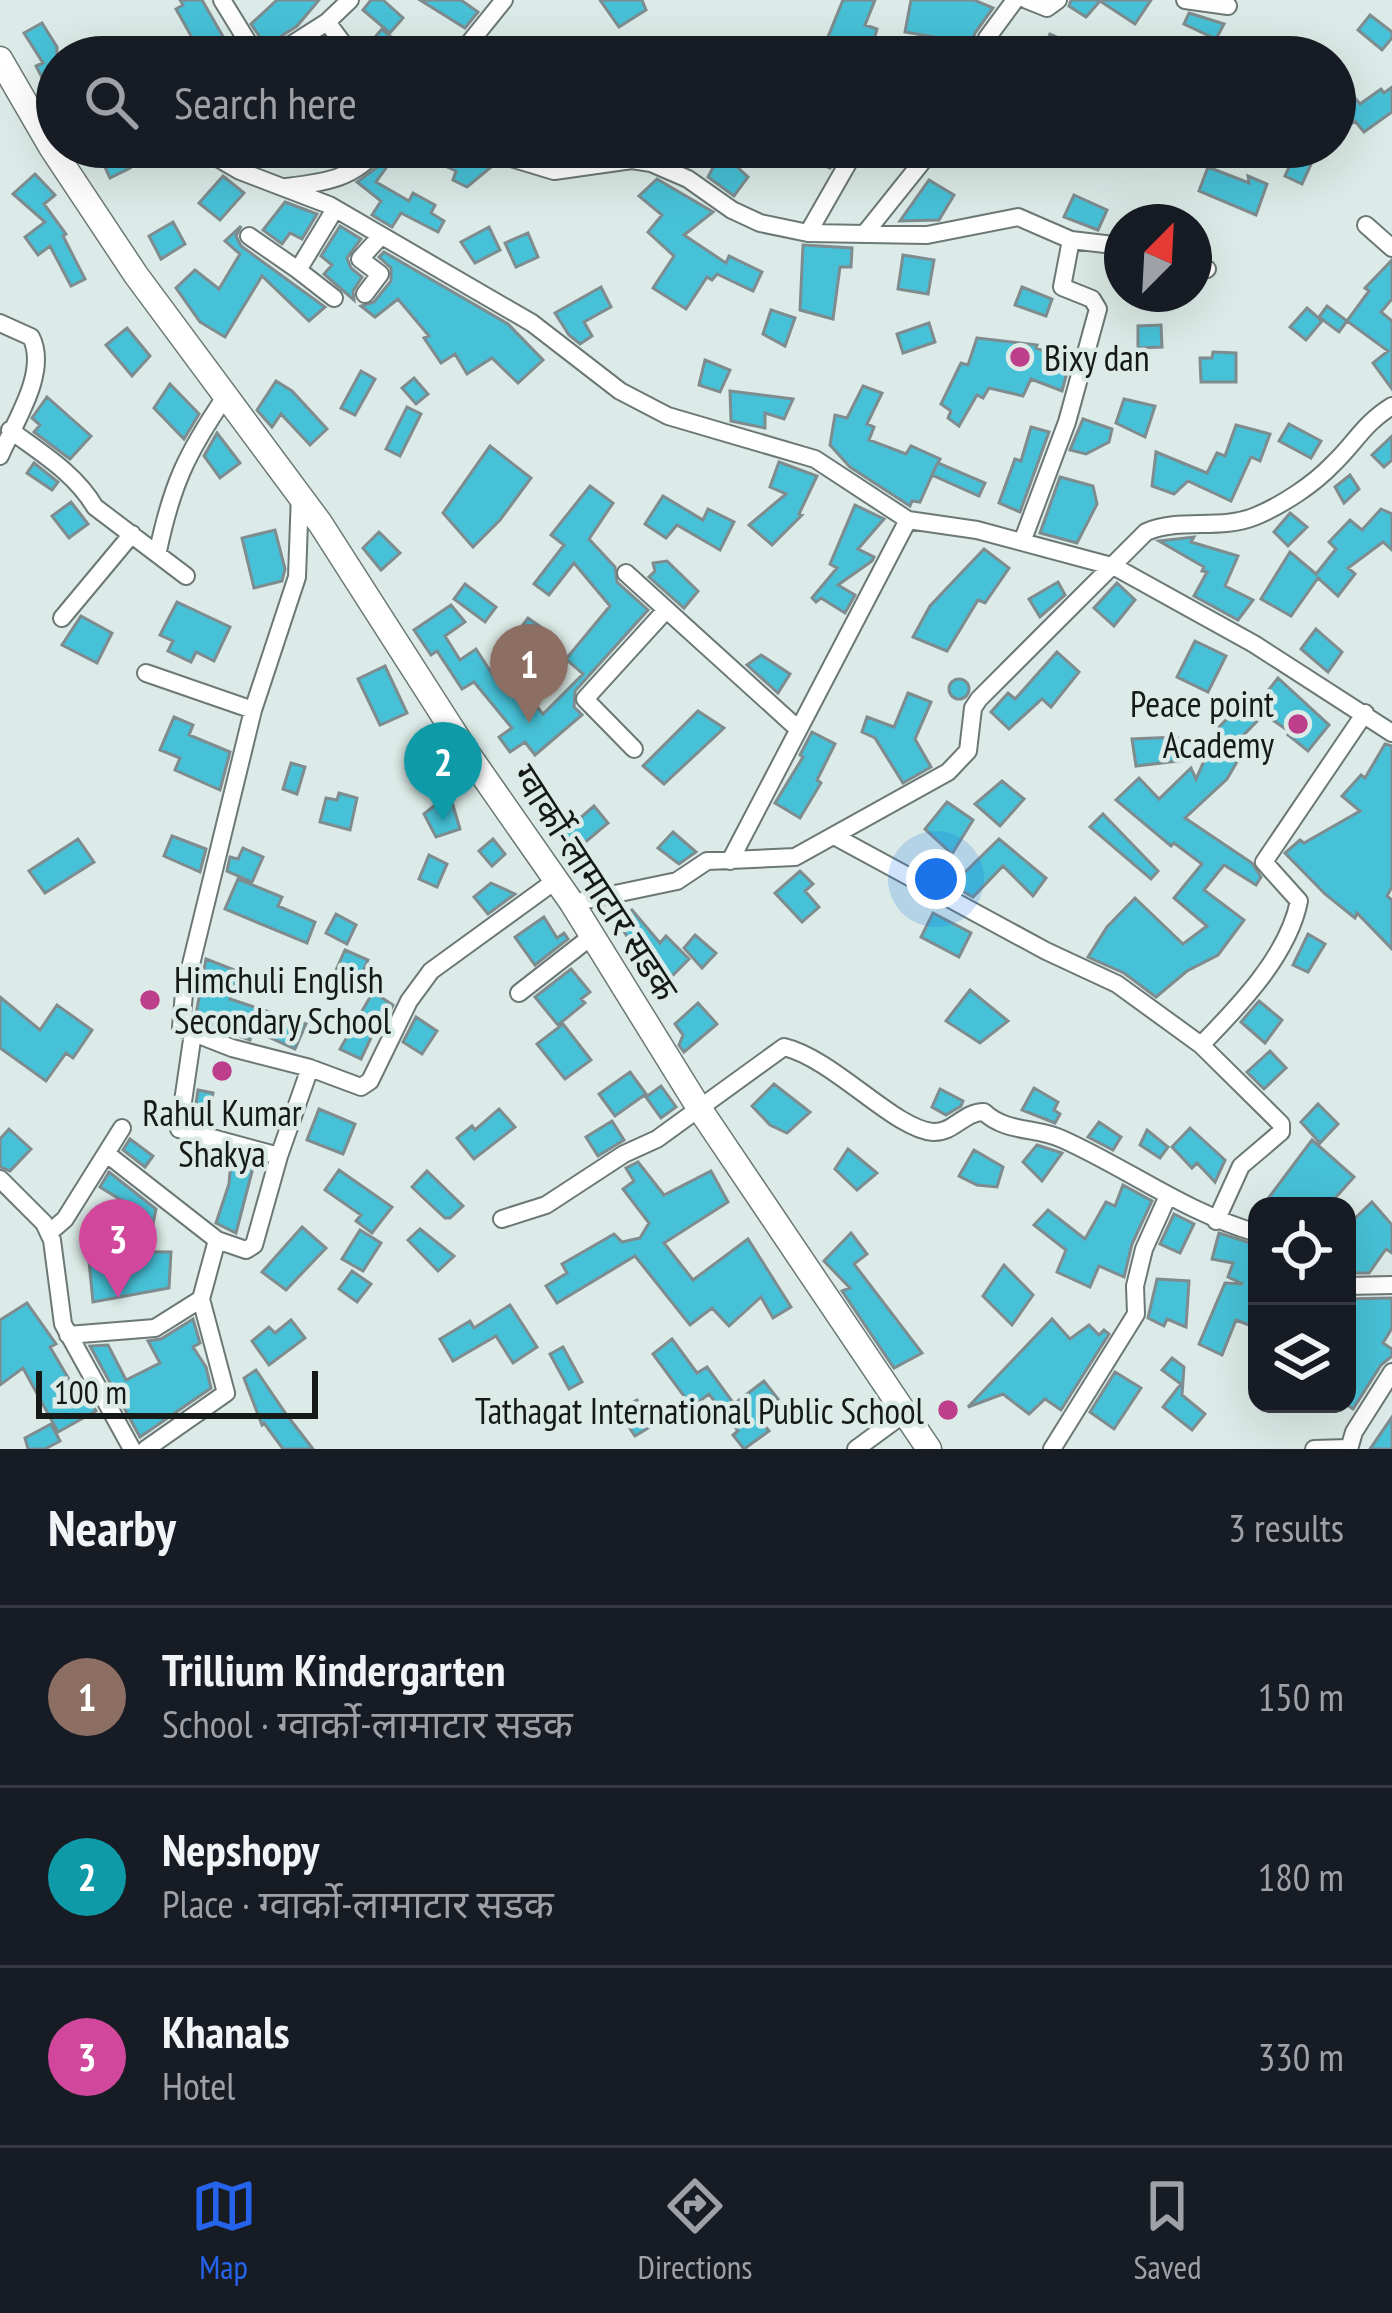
<!DOCTYPE html>
<meta charset="utf-8">
<style>
body{margin:0;font-family:"PT Sans Narrow","Noto Sans Devanagari",sans-serif;background:#242831;color:#f1f3f6}
.controls{position:absolute;right:36px;bottom:36px;display:grid;overflow:hidden;border-radius:24px;box-shadow:0 12px 48px #0002}
.controls button{width:108px;height:108px;display:grid;place-items:center;padding:0;border:0;border-bottom:3px solid #363941;background:#171b24;color:#f1f3f6;font:60px sans-serif}
.compass{position:absolute;left:1104px;top:204px;width:108px;height:108px;border-radius:50%;background:#171b24;box-shadow:0 12px 48px #0002;rotate:24deg}
.scale{position:absolute;left:36px;bottom:30px;width:282px;box-sizing:border-box;padding-left:12px;border:6px solid #151a19;border-top:0;font-size:33px;line-height:42px;white-space:nowrap;color:#151a19;-webkit-text-stroke:9px #dcebe7;paint-order:stroke}
.you{position:absolute;left:936px;top:879px;width:42px;height:42px;margin:-30px;border:9px solid #fff;border-radius:50%;background:#1a73e8;box-shadow:0 0 0 18px #1a73e833}
.badge{display:grid;place-items:center;width:78px;height:78px;border-radius:50%;background:#2563eb;color:#fff;font-size:39px;font-weight:700}
.pin{position:absolute;translate:-50% -99px;filter:drop-shadow(0 3px 6px #0008)}
.pin::after{content:'';position:absolute;top:63px;width:42px;height:36px;background:inherit;clip-path:polygon(0 0,100% 0,50% 100%)}
.list{margin:0;padding:0;list-style:none}
h2{display:flex;justify-content:space-between;align-items:center;height:156px;margin:0;padding:0 48px;font-size:51px}
h2 small{font-size:39px;font-weight:400;color:#9ea1a6}
.list li{display:grid;grid-template-columns:78px 1fr auto;gap:36px;align-items:center;box-sizing:border-box;height:180px;padding:0 48px;border-top:3px solid #363941}
.list b{display:block;font-size:45px;white-space:nowrap}
.list p{margin:0;font-size:39px;white-space:nowrap;color:#9ea1a6}
.list em{font-size:39px;font-style:normal;color:#9ea1a6}
.icon{flex:none;width:66px;height:66px;fill:none;stroke:currentColor;stroke-width:2;stroke-linecap:round;stroke-linejoin:round}
.map{position:relative;flex:none;width:1392px;height:1449px;overflow:hidden}
.search{position:absolute;background:#171b24;box-shadow:0 12px 48px #0002;left:36px;right:36px;top:36px;height:132px;display:flex;align-items:center;gap:30px;box-sizing:border-box;padding:0 42px;border-radius:66px;color:#9ea1a6;font-size:45px}
.sheet{height:696px;background:#171b24}
nav{display:flex;justify-content:space-around;align-items:center;box-sizing:border-box;height:168px;border-top:3px solid #363941;background:#171b24;font-size:33px;color:#9ea1a6}
nav a{display:grid;justify-items:center;gap:6px}
nav .on{color:#2563eb}
.map>svg:first-child{display:block}
.building{fill:#47c1d7;stroke:#7e8c8f;stroke-width:3}
.lines{fill:none;stroke-linecap:round;stroke-linejoin:round}
.street-casing{stroke:#6b7875;stroke-width:20}
.secondary-casing{stroke:#6b7875;stroke-width:27}
.street{stroke:#fff;stroke-width:16}
.secondary{stroke:#fff;stroke-width:24}
.poi-dot{fill:#bd3e8b;stroke:#dcebe7;stroke-width:4.5}
.labels{text-anchor:middle;dominant-baseline:central;stroke-width:9;stroke-linejoin:round;paint-order:stroke}
.poi-label{font-size:36px;fill:#151a19;stroke:#dcebe7;text-anchor:start}
.street-label{font-size:36px;fill:#151a19;stroke:#dcebe7}
</style>
<div class="map">
<svg width="1392" height="1449" viewBox="0 0 1392 1449">
<rect width="100%" height="100%" fill="#dcebe7"/>
<path class="building" d="M180,0H202L225,40L229,38L242,57H203L176,9L183,5Z
M277,0H319L297,26L266,46L251,24Z
M371,0H383L403,18L390,33L363,10Z
M420,0H461L478,12L465,28Z
M600,0H642L646,10L619,27Z
M843,0H875L865,25L877,29L872,47L856,48L828,37Z
M911,0H974L993,8L975,33L966,57H931L934,37L905,32Z
M1071,0H1151L1135,24L1100,1L1086,17L1069,6Z
M1189,13L1224,24L1216,39L1184,24Z
M1370,15L1392,32V38L1382,50L1358,30Z
M42,23L57,47V106L36,66L43,63L24,33Z
M382,29L414,57H366L364,50Z
M1050,34L1070,43L1064,57H1040Z
M1392,87V112L1364,132L1355,121L1346,128L1335,115L1355,98L1360,104L1381,89L1384,93Z
M392,147H401L376,182L409,201L413,193L435,205L431,213L444,221L438,232L401,213L392,227L372,215L381,201L357,182L379,166Z
M402,147H463L467,156L491,167L467,187L453,180L456,171Z
M811,147H827L835,159L830,168L807,158Z
M1003,147L1011,150L1006,164L964,148Z
M721,152L748,177L734,196L708,177Z
M1295,154L1312,162L1302,184L1285,176Z
M124,155L130,168L110,178L104,165Z
M1208,167L1249,183L1248,176L1267,184L1256,215L1199,191Z
M35,174L55,195L44,204L66,234L63,236L85,279L71,286L50,246L38,255L25,237L45,222L13,194Z
M223,176L244,193L220,220L199,203Z
M657,179L713,212L684,235L726,263L729,256L762,272L753,291L717,274L712,280L707,277L686,309L653,288L674,256L648,232L662,215L639,196Z
M929,180L954,195L939,220L900,221Z
M1074,195L1107,210L1098,230L1064,217Z
M285,202L317,214L302,239L290,233L282,244L263,230Z
M173,222L185,244L161,259L149,236Z
M241,226L236,236L241,246L325,307L309,321L262,276L225,337L200,322L176,288L195,270L219,289L240,254L225,241Z
M340,226L361,239L347,258L351,268L362,277L353,291L354,300L324,274L332,265L321,256Z
M489,227L500,250L475,263L461,242Z
M528,233L538,257L516,267L505,243Z
M803,245L852,248L851,267H840L833,319L800,310Z
M384,252L508,324L543,360L518,383L492,358L467,374L455,354L441,363L424,338L429,336L398,299L375,317L361,306L374,302L391,281V268L379,257Z
M903,255L934,260L928,294L898,289Z
M1392,260V299L1381,312L1392,321V389L1373,363L1388,351L1347,321L1369,291L1365,288Z
M601,287L611,307L584,322L592,336L580,344L569,335L555,313Z
M1022,287L1052,299L1046,316L1015,305Z
M1327,306L1347,321L1339,332L1319,317Z
M1307,308L1322,321L1306,340L1290,327Z
M771,310L795,318L785,346L763,334Z
M929,323L935,342L903,353L897,334Z
M1161,325L1162,347L1138,348V326Z
M127,328L150,356L132,376L106,345Z
M977,338L1037,345L1036,348L1070,361L1062,391L1031,379L1023,396L989,388L983,398L977,395L959,426L948,418L951,411L941,404L961,363L968,365Z
M1213,352L1236,353V382H1201L1200,358H1212Z
M705,360L730,370L720,392L699,385Z
M361,371L375,379L355,415L341,408Z
M414,378L428,394L416,404L402,388Z
M276,381L292,391L327,429L310,445L281,414L272,427L257,410Z
M170,384L199,414L184,439L154,408Z
M863,386L882,393L867,424L874,427L869,440L906,454L911,446L940,459L938,463L985,483L979,496L932,475L937,464L920,502L912,501L910,506L850,467L830,445L835,415L847,418Z
M730,391L793,399L784,419L765,413V428L731,421Z
M47,397L91,436L70,459L34,432L40,425L32,418Z
M1124,399L1155,406L1145,437L1116,423Z
M407,407L421,414L400,456L386,449Z
M1083,419L1112,429L1109,442L1086,454L1070,450Z
M1289,424L1321,441L1311,458L1279,441Z
M1236,425L1270,434L1260,461L1251,457L1231,501L1188,481L1174,494L1152,486L1156,452L1207,473L1217,453L1225,456Z
M1031,427L1049,432L1020,512L999,503L1015,459L1021,461Z
M217,433L240,463L220,478L204,456Z
M1392,436V460L1384,467L1372,455Z
M490,446L531,478L500,520L473,547L443,513Z
M779,462L817,476L799,514L802,515L772,545L749,525L786,494L770,487Z
M34,463L58,482L52,490L27,473Z
M1350,475L1359,489L1344,503L1335,487Z
M1060,477L1093,486L1097,504L1077,543L1040,533Z
M590,486L613,503L589,539L615,567L617,582L648,610L575,691L574,707L582,715L535,755L525,742L510,752L499,737L512,728L474,682L462,689L437,651L431,655L414,630L451,605L465,622L445,636L460,660L476,649L500,686L511,676L543,714L583,674L566,659L610,606L574,563L549,595L534,584L564,545L551,535Z
M663,496L703,520L708,509L734,522L720,550L677,525L666,538L645,524Z
M71,502L88,524L69,538L52,516Z
M855,505L884,519L858,549L874,557L872,561L838,585L855,595L845,613L821,598L816,602L812,598L837,568L830,564Z
M1381,509L1392,514V550L1383,542L1348,568L1355,574L1338,596L1318,578L1291,616L1261,599L1290,552L1316,574L1336,549L1329,542L1350,520L1362,530Z
M1290,513L1307,527L1288,546L1274,532Z
M275,530L285,569L282,581L254,588L242,538Z
M379,532L400,553L381,570L363,548Z
M1194,537L1191,542L1238,556L1225,586L1253,600L1238,620L1194,596L1207,572L1202,571L1204,567L1159,541Z
M984,549L1009,568L985,603L978,600L947,651L913,637L930,606Z
M667,561L698,591L684,608L649,577L655,571L653,563Z
M1058,582L1065,595L1040,617L1029,599Z
M1117,583L1135,600L1114,626L1094,608Z
M465,584L496,607L485,622L454,599Z
M177,602L230,627L214,661L196,652L191,662L168,651L173,641L160,635Z
M81,616L112,633L97,663L62,645Z
M528,618L548,632L530,656L510,642Z
M1316,629L1342,652L1328,672L1301,649Z
M1195,641L1226,656L1208,692L1177,677Z
M1057,652L1079,672L1051,707L1042,699L1009,729L991,712L1008,693L1015,699Z
M761,655L790,674L778,693L747,665Z
M385,666L407,713L380,725L358,679Z
M1278,678L1329,725L1308,751L1288,735L1290,732L1264,714L1236,743L1245,748L1227,779L1185,818L1252,863L1261,877L1256,885L1224,865L1204,890L1244,920L1218,955L1187,971L1156,997L1124,973L1088,957L1107,927L1135,898L1183,944L1207,926L1174,898L1202,864L1174,843L1171,846L1116,800L1139,778L1159,799L1191,768L1196,779L1219,727L1246,699L1256,706Z
M949 689a10 10 0 1 1 20 0a10 10 0 1 1-20 0Z
M908,693L931,702L915,739L931,767L903,783L875,738L862,732L867,717L894,727Z
M698,711L724,728L664,784L643,766Z
M174,717L193,725L189,735L230,752L220,790L175,770L180,758L160,750Z
M812,732L835,744L817,780L821,783L800,818L775,803L803,757L800,755Z
M1177,737L1187,760L1136,766L1132,739Z
M1385,744L1392,746V887L1387,896L1392,900V949L1357,913L1355,918L1325,894L1285,853L1300,840L1304,843L1360,811L1342,796L1361,775L1365,778Z
M291,763L305,767L297,794L283,789Z
M1002,781L1024,799L1000,826L975,804Z
M339,793L357,798L350,830L320,822L326,798L337,800Z
M452,802L460,829L436,837L424,814L434,806Z
M947,802L973,820L952,854L925,829Z
M594,806L608,823L576,850L562,834Z
M1103,814L1158,871L1151,879L1090,827Z
M673,832L696,852L679,864L658,848Z
M172,836L206,849L200,872L164,856Z
M78,839L94,862L45,893L29,871Z
M493,839L505,854L492,866L479,851Z
M999,839L1046,878L1033,896L1003,866L973,897L952,885Z
M243,848L263,857L252,882L227,871L230,857L238,859Z
M429,855L447,864L437,887L419,879Z
M800,871L813,884L805,891L819,907L802,922L775,893Z
M238,879L282,897L278,906L315,922L307,943L225,909Z
M491,883L515,894L488,914L474,897Z
M632,910L660,943L666,936L689,959L665,983L641,958L616,919Z
M933,913L971,933L959,957L921,937Z
M336,914L356,925L347,944L326,933Z
M544,917L557,938L564,933L568,939L535,965L515,937Z
M1308,934L1325,944L1308,972L1293,965Z
M695,935L716,953L702,968L684,948Z
M345,950L368,960L355,989L332,979Z
M206,959L240,972L230,999L306,1024L295,1049L253,1030L250,1040L195,1020Z
M571,969L590,992L581,999L585,1003L558,1025L535,997Z
M970,990L1008,1021L980,1043L946,1021Z
M373,992L393,1005L382,1028L377,1025L361,1059L340,1049Z
M0,997L40,1030L57,1005L92,1030L73,1058L66,1053L46,1081L0,1048Z
M1259,1001L1282,1020L1265,1043L1241,1022Z
M698,1003L717,1024L684,1052L679,1045L683,1035L675,1024Z
M416,1017L437,1031L422,1054L403,1042Z
M563,1024L591,1060L565,1079L537,1044Z
M1270,1051L1286,1068L1264,1089L1247,1072Z
M630,1072L646,1094L615,1116L599,1094Z
M774,1084L810,1112L787,1133L770,1125L752,1106Z
M661,1086L676,1107L661,1118L646,1097Z
M1034,1088L1058,1102L1054,1110L1060,1114L1055,1123L1022,1110Z
M940,1089L963,1101L961,1106L946,1115L932,1107Z
M198,1090L213,1093L208,1120L194,1117Z
M1318,1104L1338,1124L1320,1143L1301,1122Z
M319,1109L355,1124L343,1154L307,1140Z
M499,1109L515,1127L474,1159L457,1138L472,1126L475,1130Z
M612,1121L624,1140L598,1156L586,1137Z
M1099,1122L1121,1137L1113,1150L1088,1137Z
M1190,1128L1225,1160L1215,1182L1197,1163L1192,1168L1172,1147Z
M9,1129L31,1149L10,1171L0,1167V1139Z
M1147,1130L1168,1147L1160,1158L1140,1145Z
M130,1139L153,1156L145,1167L123,1150Z
M1312,1140L1354,1177L1328,1206H1276L1267,1200Z
M1037,1145L1062,1153L1042,1181L1023,1162Z
M848,1149L877,1173L857,1190L835,1169Z
M974,1150L1003,1167L997,1187L977,1185L959,1176Z
M231,1159L254,1164L236,1233L216,1223L229,1184Z
M638,1162L664,1195L711,1171L728,1202L664,1243L693,1280L748,1239L791,1307L773,1318L761,1297L729,1326L712,1308L690,1325L635,1256L557,1303L546,1286L567,1273L562,1264L614,1234L622,1242L640,1238L649,1223L623,1189L634,1181L626,1168Z
M339,1170L392,1207L372,1233L356,1221L361,1215L325,1190Z
M427,1171L463,1206L450,1218H445L412,1187Z
M109,1172L156,1209L152,1229L125,1222L129,1205L100,1187Z
M1123,1185L1152,1201L1132,1244L1124,1277L1099,1266L1090,1287L1057,1272L1066,1250L1034,1225L1048,1210L1085,1239L1106,1202L1115,1206Z
M1372,1202L1392,1225V1253L1386,1249L1369,1273H1347V1226Z
M1174,1214L1194,1224L1180,1253L1160,1244Z
M302,1227L326,1248L286,1290L262,1272Z
M420,1229L454,1256L438,1271L408,1240Z
M360,1230L381,1243L363,1271L342,1259Z
M851,1233L867,1254L854,1264L922,1353L894,1368L842,1291L850,1288L824,1261Z
M1219,1233L1257,1245V1328L1236,1320L1222,1355L1199,1344L1225,1283L1243,1284L1228,1277L1233,1263L1212,1259Z
M88,1251L171,1252L169,1288L93,1302Z
M1004,1265L1033,1295L1012,1325L983,1296Z
M352,1271L371,1284L357,1302L339,1289Z
M1157,1279L1189,1281L1186,1327L1167,1319L1164,1326L1148,1318Z
M1392,1298V1328L1383,1343L1392,1349V1356L1381,1365L1353,1409L1347,1405V1299Z
M27,1303L56,1344L50,1347L70,1381L79,1379L96,1411L58,1432L23,1368L0,1385V1320Z
M510,1305L537,1347L513,1363L496,1336L453,1361L440,1339L470,1321L474,1328Z
M193,1319L200,1343L193,1347L206,1367L211,1388L140,1437L90,1346L108,1345L126,1380L160,1363L148,1341L161,1339Z
M1052,1319L1070,1339L1089,1325L1099,1335L1104,1330L1109,1334L1061,1410L1045,1399L1029,1414L1003,1394L968,1407Z
M291,1320L305,1338L269,1365L252,1341L269,1327L275,1333Z
M672,1339L697,1373L707,1367L734,1404L764,1381L778,1399L757,1416L769,1431L744,1449L733,1435L738,1431L709,1394L692,1407L653,1354Z
M563,1347L582,1382L569,1389L550,1354Z
M1172,1358L1184,1367L1182,1395L1205,1414L1192,1430L1163,1407L1181,1384L1162,1370Z
M256,1370L286,1414L313,1449H283L264,1423L262,1425L244,1378Z
M1115,1372L1141,1388L1114,1429L1090,1412Z
M637,1400L653,1425L635,1436L618,1411Z
M1392,1417V1449H1370Z
M51,1424L60,1441L45,1449H28L25,1438Z"/>
<g class="lines">
<g class="street-casing">
<path id="street" d="M222,0L257,57
M1027,0L1047,8L1058,0
M1185,0L1228,6
M327,22L353,57
M272,57L327,22L350,0
M458,57L504,0
M979,57L987,38L1015,0
M199,147L240,171L329,205L532,323L620,391L668,416L815,459L908,520L977,530L1115,567L1254,644L1392,733
M475,147L554,171L632,160L651,163L688,179L732,210L760,223L808,233L927,235L1018,217L1071,240L1062,287L1092,299L1098,309L1067,422L1022,542
M286,187C327,182 353,179 380,147
M1366,225L1392,248
M866,232L934,147
M808,233L848,163L847,151L840,147
M249,236L298,270
M1071,240L1122,246
M1194,263L1207,269
M365,294L380,274L360,259L380,237
M334,298L298,270L335,209
M0,323L31,337C49,372 14,423 0,456
M10,430C41,453 75,473 95,507L186,576
M300,494L297,577L253,710L184,993L181,1028L232,1048L310,1068L361,1087L370,1081L409,1001L431,971L555,881
M158,551C172,484 187,453 225,397
M626,573L797,728
M62,618L132,534
M146,673L253,710
M634,749L585,699L666,610
M834,836L1046,951L1117,984L1201,1045L1281,1124V1132L1241,1166L1216,1221
M730,861L908,520
M572,903L677,881L707,861L795,857L948,772L968,751L973,708L979,699L1146,532C1181,517 1220,531 1256,516C1282,505 1313,485 1333,464C1357,441 1362,425 1392,406
M519,993L592,936
M193,1033L179,1129L279,1156
M1201,1045C1238,1007 1288,956 1299,901L1264,862L1365,713
M107,1154L217,1240L246,1250L254,1245L279,1156L310,1068
M0,1179L44,1223L52,1240L63,1324L132,1449
M502,1219L546,1205L624,1154L657,1139L784,1047C834,1059 894,1129 933,1132C954,1133 963,1112 984,1112C1006,1133 1036,1127 1062,1139C1131,1170 1182,1211 1257,1233
M49,1233L65,1219L122,1128
M1347,1286L1392,1285
M68,1335L155,1328L201,1299
M146,1449L226,1393L201,1299L217,1240
M856,1449L905,1413
M1052,1449L1136,1314L1135,1286L1144,1249L1167,1198
M1314,1449L1348,1448
M1349,1449L1354,1432L1392,1372"/>
</g>
<g class="secondary-casing">
<path id="secondary" d="M0,59L51,147L136,275L320,523L468,754L572,903L699,1108L929,1449"/>
</g>
<use href="#street" class="street"/>
<use href="#secondary" class="secondary"/>
</g>
<g class="poi-dot">
<circle cx="1020" cy="357" r="12"/>
<circle cx="1298" cy="724" r="12"/>
<circle cx="150" cy="1000" r="12"/>
<circle cx="222" cy="1071" r="12"/>
<circle cx="948" cy="1410" r="12"/>
</g>
<g class="labels">
<g class="poi-label">
<text x="1044" y="357">Bixy dan</text>
<text x="1274" y="703" text-anchor="end">Peace point<tspan x="1274" dy="41">Academy</tspan></text>
<text x="174" y="979">Himchuli English<tspan x="174" dy="41">Secondary School</tspan></text>
<text x="222" y="1112" text-anchor="middle">Rahul Kumar<tspan x="222" dy="41">Shakya</tspan></text>
<text x="924" y="1410" text-anchor="end">Tathagat International Public School</text>
</g>
<g class="street-label">
<text transform="translate(596 882) rotate(57)">ग्वार्को-लामाटार सडक</text>
</g>
</g>
</svg>
<div class="controls">
<button><svg class="icon" aria-label="locate" viewBox="0 0 24 24"><circle cx="12" cy="12" r="6"/><path d="M12 2v4M12 18v4M2 12h4M18 12h4"/></svg></button>
<button><svg class="icon" aria-label="layers" viewBox="0 0 24 24"><path d="M12 4l9 5-9 5-9-5zM3 14l9 5 9-5"/></svg></button>
</div>
<svg class="compass" viewBox="-18 -18 36 36"><path d="M0-13l5 13h-10z" fill="#e53935"/><path d="M0 13l5-13h-10z" fill="#9ea1a6"/></svg>
<div class="scale">100 m</div>
<div class="you"></div>
<div class="pin badge" style="left:529px;top:723px;background:#8d6e63">1</div>
<div class="pin badge" style="left:443px;top:821px;background:#0f9aa8">2</div>
<div class="pin badge" style="left:118px;top:1298px;background:#d1479c">3</div>
<div class="search"><svg class="icon" aria-label="search" viewBox="0 0 24 24"><circle cx="10" cy="10" r="6"/><path d="M15 15l6 6"/></svg>Search here</div>
</div>
<section class="sheet">
<h2>Nearby<small>3 results</small></h2>
<ul class="list">
<li><span class="badge" style="background:#8d6e63">1</span><div><b>Trillium Kindergarten</b><p>School · ग्वार्को-लामाटार सडक</p></div><em>150 m</em></li>
<li><span class="badge" style="background:#0f9aa8">2</span><div><b>Nepshopy</b><p>Place · ग्वार्को-लामाटार सडक</p></div><em>180 m</em></li>
<li><span class="badge" style="background:#d1479c">3</span><div><b>Khanals</b><p>Hotel</p></div><em>330 m</em></li>
</ul>
</section>
<nav>
<a class="on"><svg class="icon" aria-label="map" viewBox="0 0 24 24"><path d="M3 6l6-2 6 2 6-2v14l-6 2-6-2-6 2zM9 4v14M15 6v14"/></svg>Map</a>
<a><svg class="icon" aria-label="directions" viewBox="0 0 24 24"><path d="M12 3l9 9-9 9-9-9zM9 14v-3h6M13 9l2 2-2 2"/></svg>Directions</a>
<a><svg class="icon" aria-label="saved" viewBox="0 0 24 24"><path d="M7 4h10v16l-5-4-5 4z"/></svg>Saved</a>
</nav>
